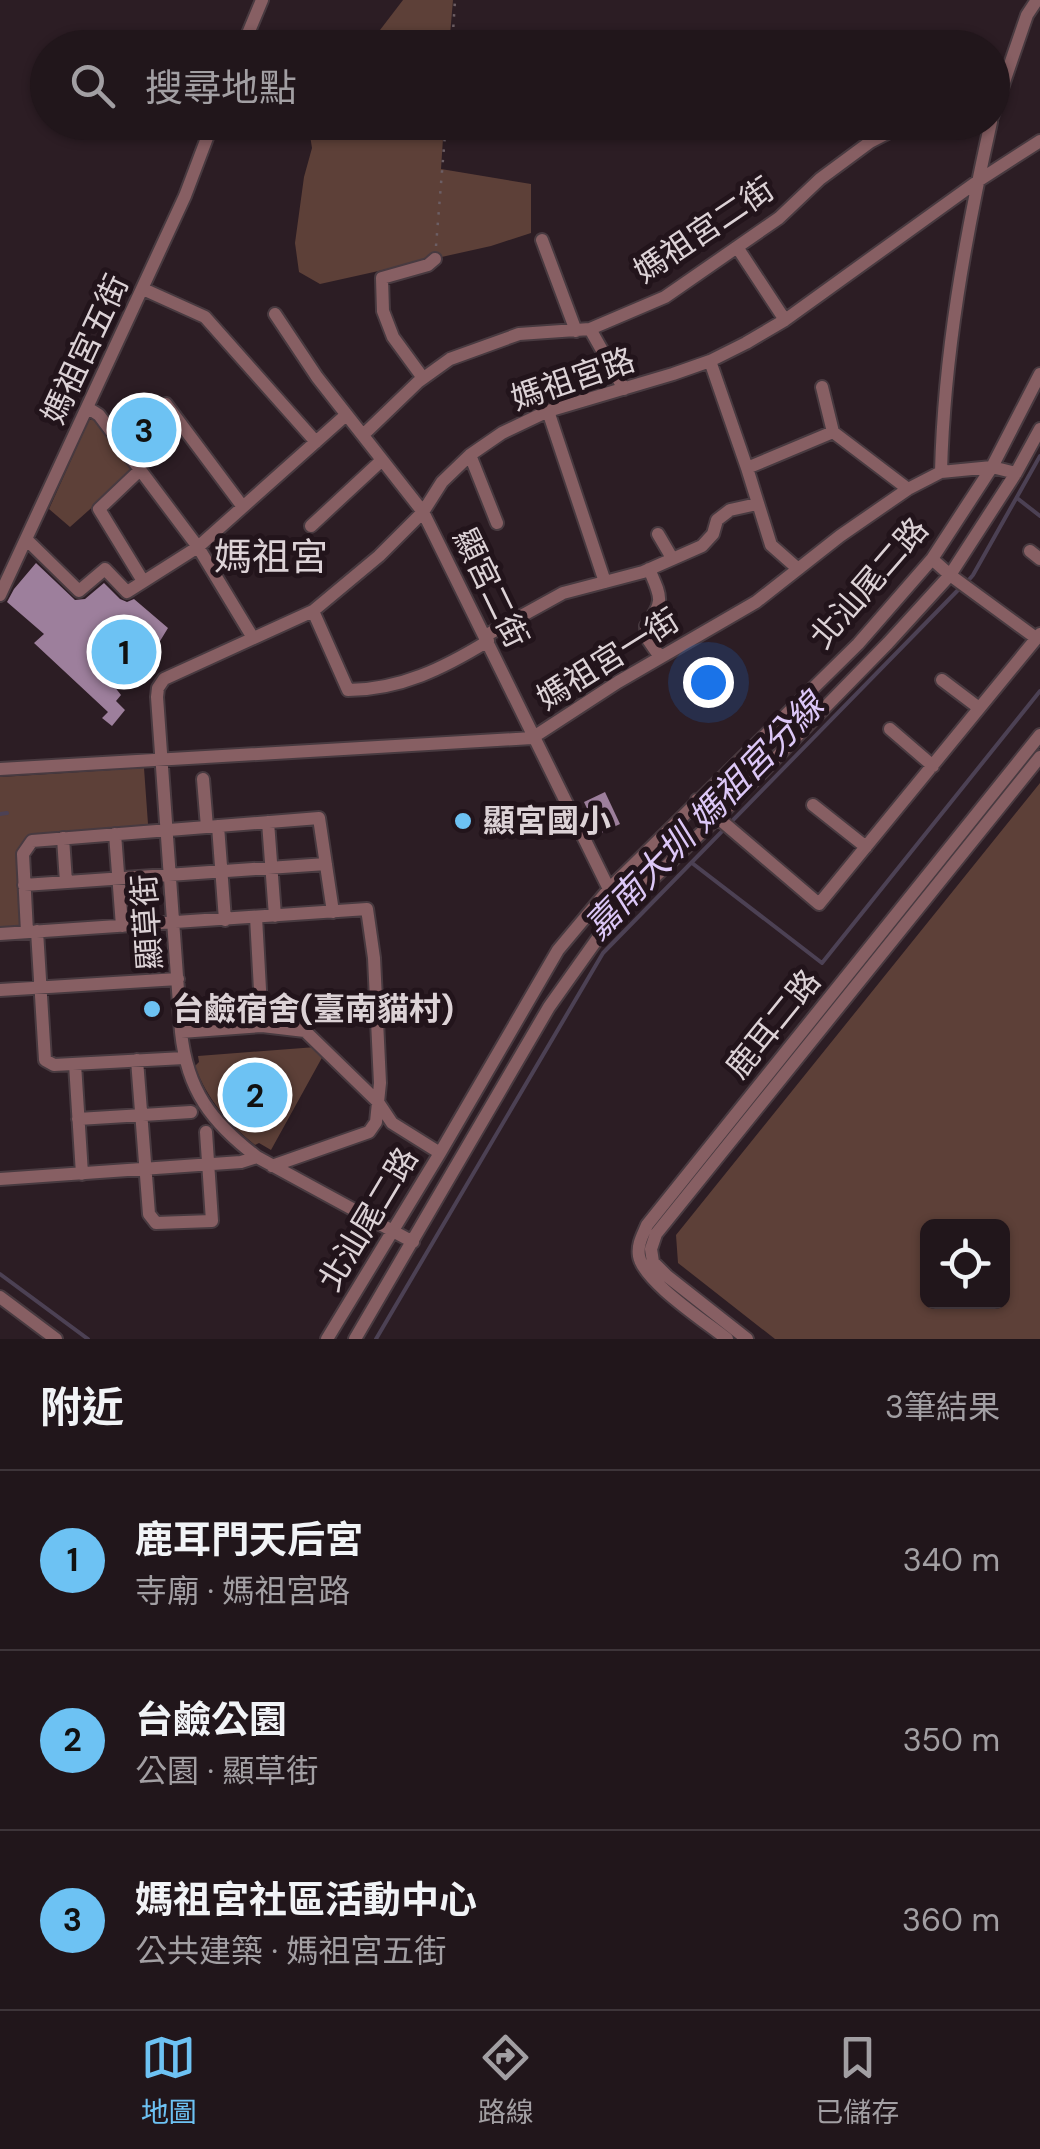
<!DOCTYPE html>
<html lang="zh-TW">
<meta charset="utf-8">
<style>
body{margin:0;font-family:"DM Sans","Noto Sans TC",sans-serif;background:#2d2328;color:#f1f3f6}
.controls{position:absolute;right:30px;bottom:30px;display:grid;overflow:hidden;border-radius:15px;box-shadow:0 2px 8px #0004}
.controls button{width:90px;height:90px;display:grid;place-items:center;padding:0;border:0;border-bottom:2px solid #3e353a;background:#21161b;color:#f1f3f6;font:50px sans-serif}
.you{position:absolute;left:708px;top:682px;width:35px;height:35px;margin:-25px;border:8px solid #fff;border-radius:50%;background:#1a73e8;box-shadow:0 0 0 15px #1a73e833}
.badge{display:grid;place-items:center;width:65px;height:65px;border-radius:50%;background:#6dc2f3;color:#111;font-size:32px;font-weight:700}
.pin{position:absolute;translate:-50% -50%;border:5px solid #fff;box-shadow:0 2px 10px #0006}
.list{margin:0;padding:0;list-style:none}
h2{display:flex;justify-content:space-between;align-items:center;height:130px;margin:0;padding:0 40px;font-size:42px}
h2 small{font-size:32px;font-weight:400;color:#a29fa3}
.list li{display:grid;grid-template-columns:65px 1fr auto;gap:30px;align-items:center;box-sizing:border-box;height:180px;padding:0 40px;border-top:2px solid #3e353a}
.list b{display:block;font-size:38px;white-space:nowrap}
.list p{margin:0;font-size:32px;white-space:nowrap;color:#a29fa3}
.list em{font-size:32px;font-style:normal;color:#a29fa3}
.icon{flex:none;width:55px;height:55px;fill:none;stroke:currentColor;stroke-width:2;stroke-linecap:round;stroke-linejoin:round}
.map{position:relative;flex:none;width:1040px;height:1339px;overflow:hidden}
.search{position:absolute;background:#21161b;box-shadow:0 2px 8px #0004;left:30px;right:30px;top:30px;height:110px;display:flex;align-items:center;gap:25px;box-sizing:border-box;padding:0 35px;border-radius:55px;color:#a29fa3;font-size:38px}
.sheet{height:670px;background:#21161b}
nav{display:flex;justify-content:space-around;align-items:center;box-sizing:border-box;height:140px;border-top:2px solid #3e353a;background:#21161b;font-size:28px;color:#a29fa3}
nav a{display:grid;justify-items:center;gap:5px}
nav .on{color:#6dc2f3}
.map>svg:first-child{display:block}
.green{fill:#5d4038;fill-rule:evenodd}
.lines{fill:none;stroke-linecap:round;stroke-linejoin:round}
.stream{stroke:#4c4154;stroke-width:4}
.building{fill:#9d7f9c}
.minor-casing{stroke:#483a40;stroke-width:16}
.path{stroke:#6c5e64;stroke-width:2.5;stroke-dasharray:2.5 8;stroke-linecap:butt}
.minor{stroke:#875f63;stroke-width:12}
.poi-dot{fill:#6dc2f3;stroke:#22141b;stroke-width:4}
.labels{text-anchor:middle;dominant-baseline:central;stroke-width:10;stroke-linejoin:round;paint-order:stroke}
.street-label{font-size:32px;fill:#dcd2d6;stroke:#22141b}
.poi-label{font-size:32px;font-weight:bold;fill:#dcd2d6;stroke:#22141b;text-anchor:start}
.water-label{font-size:35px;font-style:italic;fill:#dcc7f7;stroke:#22141b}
.quarter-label{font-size:38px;fill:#dcd2d6;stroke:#22141b}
</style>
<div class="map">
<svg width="1040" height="1339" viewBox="0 0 1040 1339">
<rect width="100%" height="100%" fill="#2c1d24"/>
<path class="green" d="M403,0H453L449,47H367Z
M308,123H320L329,130L339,123H444L441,169L531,184V233L491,246L320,284L299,272L295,243L304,177L312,148Z
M93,419L134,470L70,527L49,509L89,420Z
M144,768L148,824L32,837L19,850L16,859L20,928L0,929V777Z
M1040,783V1339H775L678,1263L676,1235ZM928,1226H1002V1302H928Z
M316,1047L324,1054L271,1150L259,1143L255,1145C228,1123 207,1099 195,1066L199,1062L198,1056Z"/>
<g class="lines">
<path class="stream" d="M1017,498L1040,516
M967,582L973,575L1040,456
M0,814L7,813
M692,863L822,963L1040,691
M0,1274L88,1339
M376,1339L603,953L960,588"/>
</g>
<path class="building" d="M137,397L178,438L151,464L139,452L114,419Z
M36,563L75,600L85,599L104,583L120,599L127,602L134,599L168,628L157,646L114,686L121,695L116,701L125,710L112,726L102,718L108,712L34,643L44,634L7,602L14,589Z
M605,792L620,824L599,834L584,802Z"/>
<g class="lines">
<g class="minor-casing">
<path id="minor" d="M242,48L262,0
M992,117L1027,15L1037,0
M542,240L576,331
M737,247L785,320
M143,289L205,317L316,442
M275,314L317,377L423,512L609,889L625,905
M590,329L624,389
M710,361L747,468L771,545L797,568
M423,378L393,337L383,311L382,278L428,265L435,259
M822,387L833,432
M166,404L243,507
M88,408L99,415L198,547L253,638
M548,411L605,582
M363,435L418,382L450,359L519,334L590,329L665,297L779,218L820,179L870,142L909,122
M470,455L497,523
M747,468L833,432L908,489
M140,470L99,509L143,581
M941,472C944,354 965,238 991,122
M311,526L382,460
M658,534L672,558
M27,540L79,591L105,569L127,592L198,547L346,415
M1030,551L1040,559
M932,559L950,575L1036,638
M649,569C661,597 665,601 646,626L647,638L660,657
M0,595L185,196L213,122
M313,611L348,690C400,690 444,668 488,641
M485,636L563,593L643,572L702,546L713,534L717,520L730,510L757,504
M942,680L979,708
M890,729L933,766
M0,769L532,738L618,682L756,602L840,536L908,489L941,472L992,467L1016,473
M203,779L207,827
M697,800L819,904L1040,634
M813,805L866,847
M268,822L275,916
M218,826L225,920
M115,834L122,926
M63,838L66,882
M24,885L326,864
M256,917L262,1026L305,1031L378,1102L392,1123L440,1153
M37,931L45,1060L54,1065L184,1058
M27,932L23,854L32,841L319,818L333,912
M0,934L367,909L374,958L380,1083L376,1122L369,1132L272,1166
M0,990L178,979
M181,1032L262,1026
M137,1060L149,1214L156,1223L212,1221L206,1132
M75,1064L82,1174
M78,1119L191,1112
M0,1179L241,1162L257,1157
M413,1242L257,1157C211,1122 187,1090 181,1032L157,697L158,688L164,679L313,611L379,556L423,512L442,482L470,455L502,433L548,411L673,374L710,361L746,343L785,320L978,181L1040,141
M0,1297L56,1339
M327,1339L440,1153L558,950L609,889L858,644L932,559L992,467L1040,374
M355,1339L549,1007L598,938L625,905L718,817L888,643L950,575L1016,473L1040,429
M727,1339C706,1322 643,1281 639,1256C637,1244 643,1235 647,1225L1040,735
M747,1339L667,1276L653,1262L651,1249L656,1234L1040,757"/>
</g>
<path class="path" d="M452,48L455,0
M436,246L446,122"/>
<use href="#minor" class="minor"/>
</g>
<g class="poi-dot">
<circle cx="463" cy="821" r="10"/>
<circle cx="152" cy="1009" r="10"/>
</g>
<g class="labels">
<g class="street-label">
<text transform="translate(704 230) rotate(-34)">媽祖宮二街</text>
<text transform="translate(85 349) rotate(-65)">媽祖宮五街</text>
<text transform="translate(573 379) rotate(-19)">媽祖宮路</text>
<text transform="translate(869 583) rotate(-49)">北汕尾二路</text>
<text transform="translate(491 588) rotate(64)">顯宮二街</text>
<text transform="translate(608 659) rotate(-32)">媽祖宮一街</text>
<text transform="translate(147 922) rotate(-94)">顯草街</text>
<text transform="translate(773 1024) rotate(-51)">鹿耳二路</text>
<text transform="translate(368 1219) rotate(-59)">北汕尾二路</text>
</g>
<g class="poi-label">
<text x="483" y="821">顯宮國小</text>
<text x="172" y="1009">台鹼宿舍(臺南貓村)</text>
</g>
<g class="water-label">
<text transform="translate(704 816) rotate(-46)">嘉南大圳 媽祖宮分線</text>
</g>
<g class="quarter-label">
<text x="271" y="557">媽祖宮</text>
</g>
</g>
</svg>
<div class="controls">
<button><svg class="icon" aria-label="locate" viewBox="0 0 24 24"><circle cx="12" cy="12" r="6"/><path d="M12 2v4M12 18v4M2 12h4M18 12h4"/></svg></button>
</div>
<div class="you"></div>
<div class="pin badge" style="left:124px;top:652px">1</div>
<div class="pin badge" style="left:255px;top:1095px">2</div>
<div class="pin badge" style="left:144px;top:430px">3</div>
<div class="search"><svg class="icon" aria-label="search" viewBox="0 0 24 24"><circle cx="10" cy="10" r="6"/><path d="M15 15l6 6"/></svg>搜尋地點</div>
</div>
<section class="sheet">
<h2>附近<small>3筆結果</small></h2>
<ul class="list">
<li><span class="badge">1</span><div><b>鹿耳門天后宮</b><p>寺廟 · 媽祖宮路</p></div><em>340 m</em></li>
<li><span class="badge">2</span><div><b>台鹼公園</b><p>公園 · 顯草街</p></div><em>350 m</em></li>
<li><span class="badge">3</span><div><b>媽祖宮社區活動中心</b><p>公共建築 · 媽祖宮五街</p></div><em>360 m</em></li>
</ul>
</section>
<nav>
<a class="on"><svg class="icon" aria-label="map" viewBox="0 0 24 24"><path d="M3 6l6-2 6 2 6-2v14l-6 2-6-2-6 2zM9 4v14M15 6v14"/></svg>地圖</a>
<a><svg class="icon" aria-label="directions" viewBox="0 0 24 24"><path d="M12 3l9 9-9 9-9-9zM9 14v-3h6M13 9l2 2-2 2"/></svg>路線</a>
<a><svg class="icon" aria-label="saved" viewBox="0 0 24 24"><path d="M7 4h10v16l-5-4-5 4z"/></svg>已儲存</a>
</nav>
